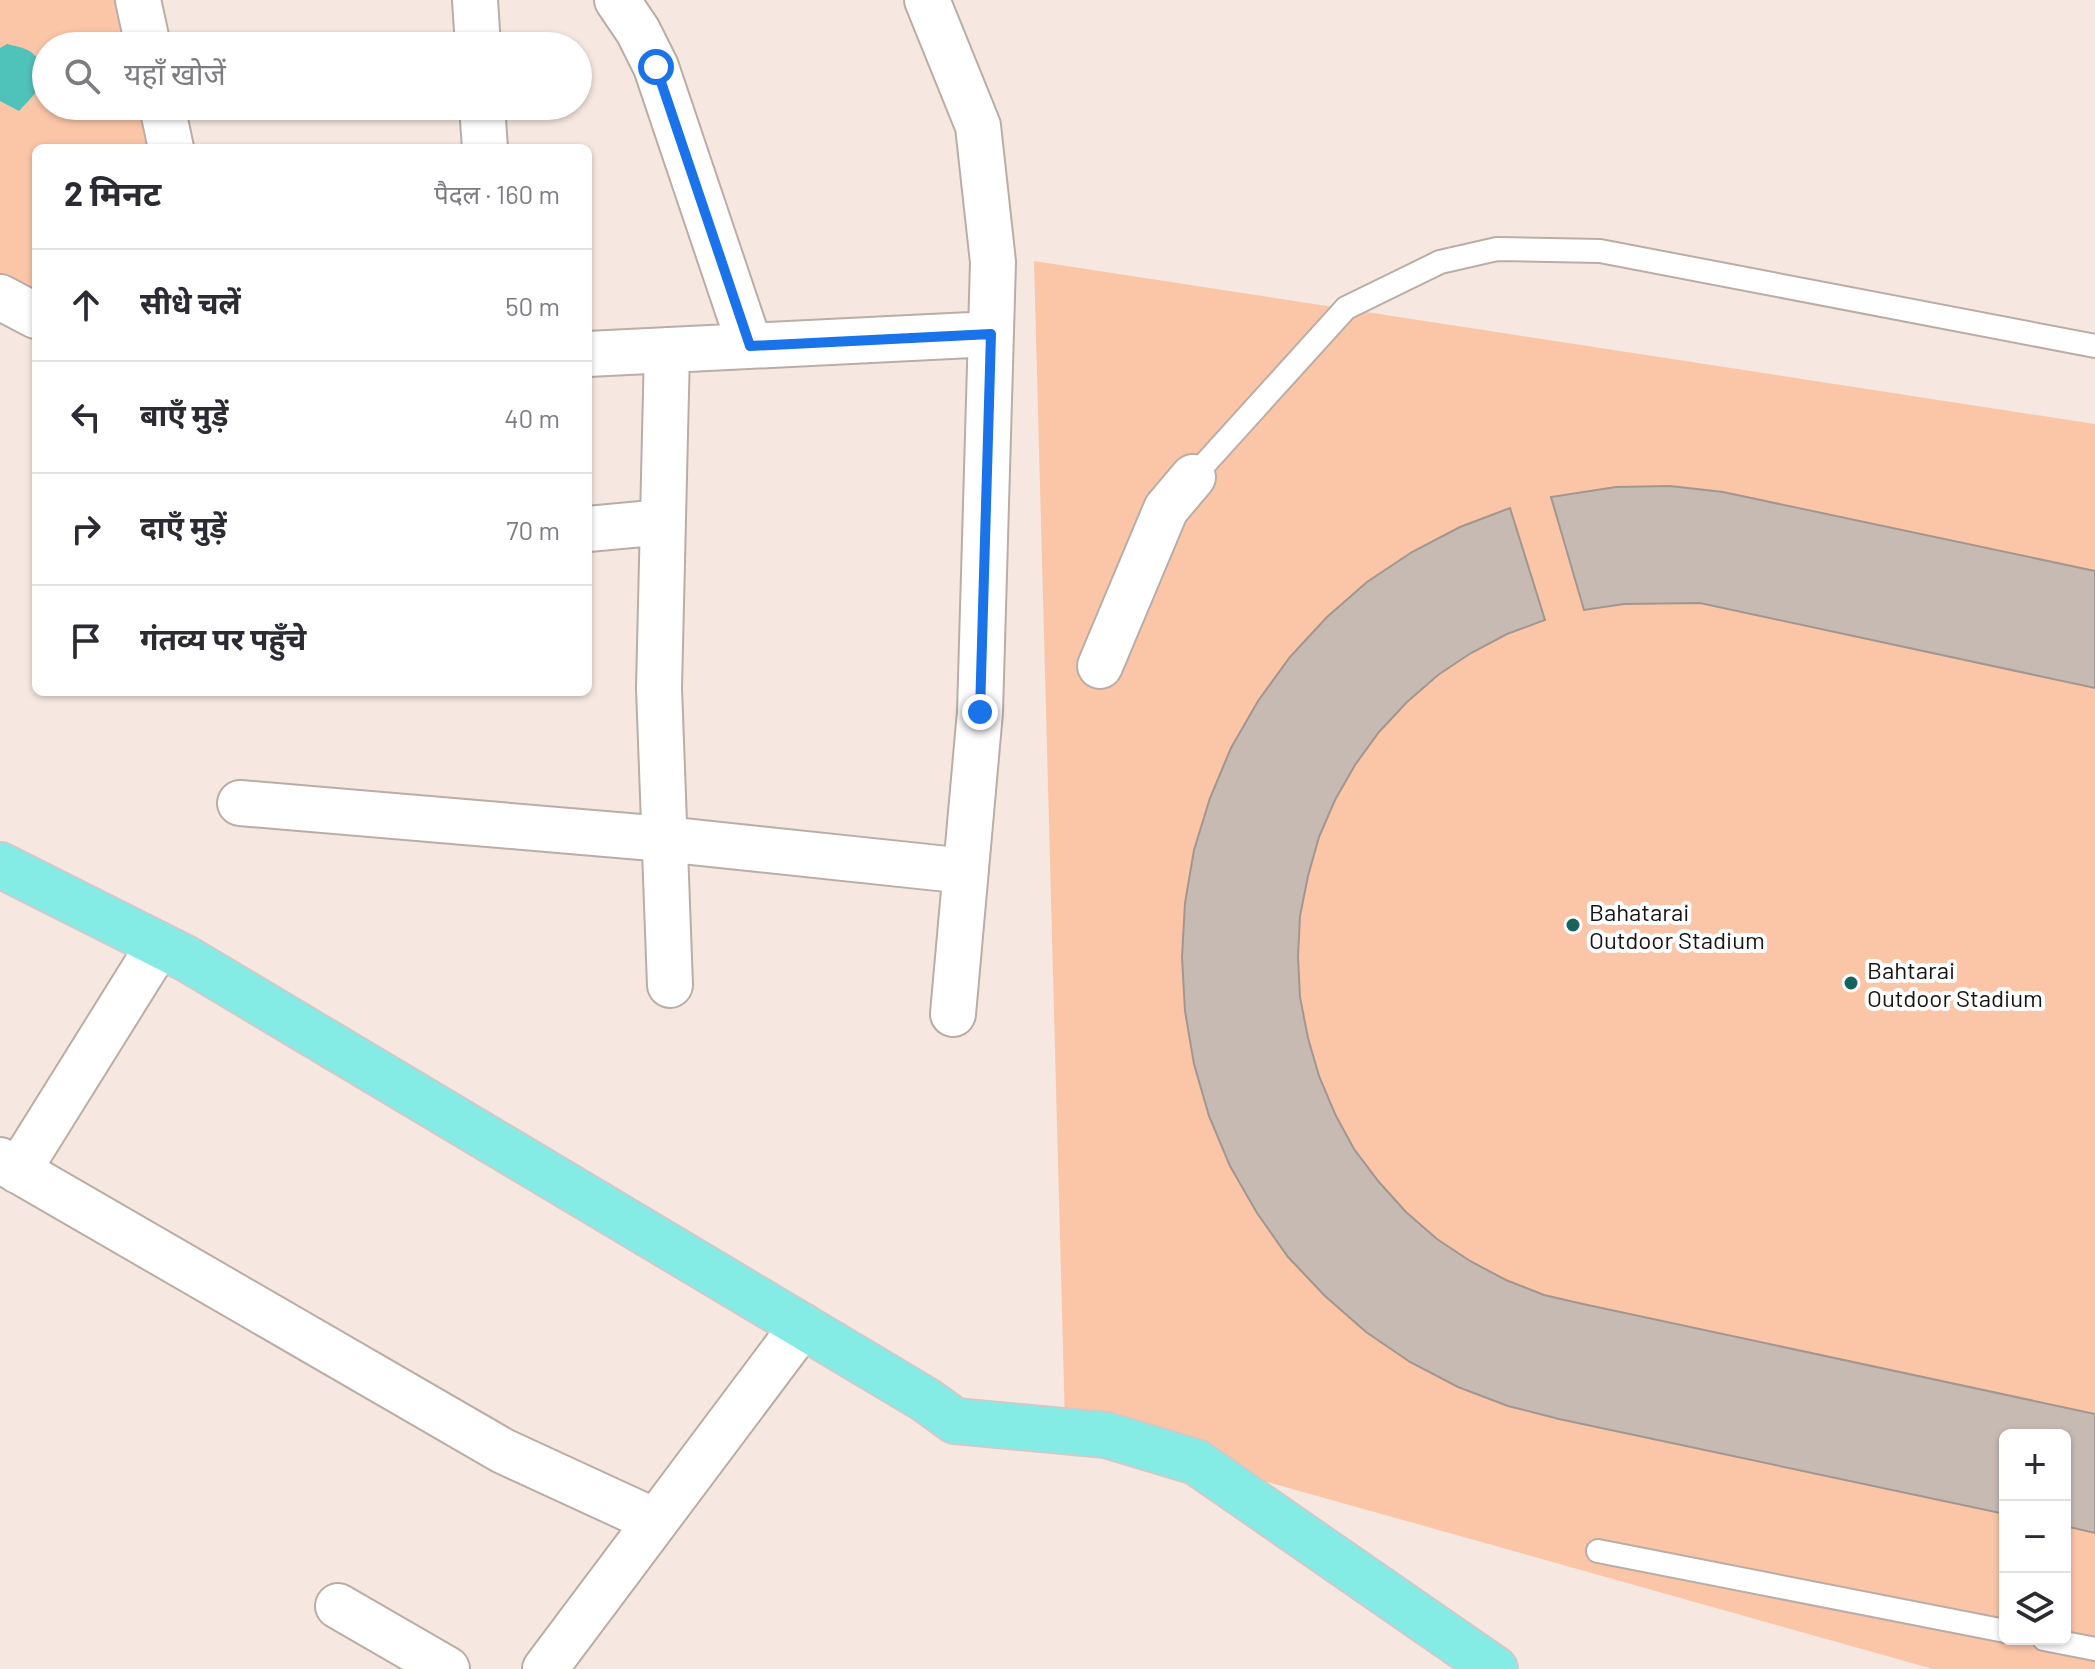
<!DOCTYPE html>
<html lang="hi">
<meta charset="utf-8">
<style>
body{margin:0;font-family:Barlow,"Noto Sans Devanagari",sans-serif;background:#f7f7f7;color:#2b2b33}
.controls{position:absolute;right:24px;bottom:24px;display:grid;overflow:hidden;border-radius:12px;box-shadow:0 2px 6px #0004}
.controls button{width:72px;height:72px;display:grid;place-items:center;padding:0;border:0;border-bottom:2px solid #e1e1e2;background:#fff;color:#2b2b33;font:40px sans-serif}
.stop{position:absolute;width:24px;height:24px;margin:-18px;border:6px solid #1a73e8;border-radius:50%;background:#fff}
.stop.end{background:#1a73e8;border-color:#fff;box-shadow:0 2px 8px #0008}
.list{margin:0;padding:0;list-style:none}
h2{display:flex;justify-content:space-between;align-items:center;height:104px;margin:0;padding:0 32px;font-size:34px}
h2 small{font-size:26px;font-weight:400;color:#7c7c81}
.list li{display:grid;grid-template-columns:52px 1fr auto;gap:24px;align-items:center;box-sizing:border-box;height:112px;padding:0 32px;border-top:2px solid #e1e1e2}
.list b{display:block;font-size:30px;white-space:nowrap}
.list em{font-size:26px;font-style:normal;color:#7c7c81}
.icon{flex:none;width:44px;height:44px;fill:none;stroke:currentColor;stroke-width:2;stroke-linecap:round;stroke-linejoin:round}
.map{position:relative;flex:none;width:2095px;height:1669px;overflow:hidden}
.search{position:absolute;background:#fff;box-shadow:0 2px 6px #0004;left:32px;top:32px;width:560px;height:88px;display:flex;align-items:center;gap:20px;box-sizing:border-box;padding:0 28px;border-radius:44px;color:#7c7c81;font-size:30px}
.panel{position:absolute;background:#fff;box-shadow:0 2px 6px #0004;left:32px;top:144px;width:560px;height:552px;border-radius:12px}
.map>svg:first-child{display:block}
.green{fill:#fbc6a8;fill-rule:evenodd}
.water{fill:#4fc2b9}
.building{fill:#c7bab3;stroke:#a2968f;stroke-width:2}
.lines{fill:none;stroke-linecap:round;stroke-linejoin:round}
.lane-casing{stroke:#baada6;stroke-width:26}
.street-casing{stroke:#baada6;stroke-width:48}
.primary-casing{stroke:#cccbcb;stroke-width:48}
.lane{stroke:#fff;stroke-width:22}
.street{stroke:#fff;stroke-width:44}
.primary{stroke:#84ece5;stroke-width:44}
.route{stroke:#1a73e8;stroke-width:10}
.poi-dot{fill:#17645e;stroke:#fff;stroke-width:3}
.labels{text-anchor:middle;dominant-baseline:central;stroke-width:8;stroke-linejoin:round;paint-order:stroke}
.poi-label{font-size:24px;fill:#181411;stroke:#fff;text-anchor:start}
</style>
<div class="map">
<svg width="2095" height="1669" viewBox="0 0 2095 1669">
<rect width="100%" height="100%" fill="#f6e8e1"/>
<path class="green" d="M0,0H138L148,46H46V106H162L171,148H36V316L0,297Z
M1034,261L2095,424V1669H1933L1065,1425ZM2005,1435H2065V1639H2005Z"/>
<path class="water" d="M7,44C15,46 23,47 31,52C43,61 45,80 36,92C31,99 24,105 19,111L0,101V48Z"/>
<path class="building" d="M1670,486L1723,492L2095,571V688L1700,603L1624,604L1584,610L1551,497L1616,487Z
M1510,508L1545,620L1507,634L1471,653L1438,675L1407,702L1379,732L1355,765L1335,800L1319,837L1308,876L1300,916L1298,957L1300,997L1308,1038L1319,1076L1335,1114L1354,1149L1379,1182L1406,1212L1437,1239L1470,1261L1506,1280L1544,1295L1583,1304L2095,1414V1533L2065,1526V1435H2005V1514L1559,1419L1508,1406L1458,1387L1410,1362L1366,1332L1325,1296L1288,1257L1257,1213L1230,1166L1209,1116L1194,1064L1185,1011L1182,957L1185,903L1194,850L1210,798L1231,748L1258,701L1290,657L1327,617L1367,582L1412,552L1460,527Z"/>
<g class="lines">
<g class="lane-casing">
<path id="lane" d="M1193,477L1346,308L1440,262L1497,249L1600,251L2095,346
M1598,1551L2005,1631
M2044,1639L2095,1649"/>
</g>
<g class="street-casing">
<path id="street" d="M138,0L148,46
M475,0L478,46
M617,0L638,31L656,67L750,346
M927,0L978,126L993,262L980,712L953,1014
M162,106L171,148
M482,106L485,148
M0,297L36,316
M667,350L659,688L670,985
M588,354L991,334
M588,529L663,522
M1100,666L1166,509L1193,477
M240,803L664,839L966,871
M0,1160L503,1451L655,1521
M18,1171L159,945
M338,1606L447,1669
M545,1669L802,1326"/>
</g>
<g class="primary-casing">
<path id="primary" d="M0,865L187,959L926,1400L955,1421L1106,1435L1196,1462L1495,1669"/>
</g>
<use href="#lane" class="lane"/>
<use href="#street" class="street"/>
<use href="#primary" class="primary"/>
</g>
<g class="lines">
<path class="route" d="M656,67L750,346L991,334L980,712"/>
</g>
<g class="poi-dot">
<circle cx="1573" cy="925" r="8"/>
<circle cx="1851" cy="983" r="8"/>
</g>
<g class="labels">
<g class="poi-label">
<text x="1589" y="911">Bahatarai<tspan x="1589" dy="28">Outdoor Stadium</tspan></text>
<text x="1867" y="969">Bahtarai<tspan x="1867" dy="28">Outdoor Stadium</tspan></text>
</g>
</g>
</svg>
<div class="controls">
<button>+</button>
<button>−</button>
<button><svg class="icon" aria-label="layers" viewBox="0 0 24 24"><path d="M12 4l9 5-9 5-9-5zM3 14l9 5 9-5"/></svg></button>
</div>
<div class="stop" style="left:656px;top:67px"></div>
<div class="stop end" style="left:980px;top:712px"></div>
<div class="search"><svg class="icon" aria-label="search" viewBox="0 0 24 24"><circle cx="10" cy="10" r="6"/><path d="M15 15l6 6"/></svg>यहाँ खोजें</div>
<section class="panel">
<h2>2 मिनट<small>पैदल · 160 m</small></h2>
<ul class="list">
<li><svg class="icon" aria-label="ahead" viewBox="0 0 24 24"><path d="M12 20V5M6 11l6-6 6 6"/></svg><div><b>सीधे चलें</b></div><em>50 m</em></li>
<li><svg class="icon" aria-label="left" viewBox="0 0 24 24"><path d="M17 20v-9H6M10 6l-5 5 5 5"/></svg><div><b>बाएँ मुड़ें</b></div><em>40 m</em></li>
<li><svg class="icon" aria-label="right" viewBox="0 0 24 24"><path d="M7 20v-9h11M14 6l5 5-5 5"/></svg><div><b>दाएँ मुड़ें</b></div><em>70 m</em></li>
<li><svg class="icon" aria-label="arrive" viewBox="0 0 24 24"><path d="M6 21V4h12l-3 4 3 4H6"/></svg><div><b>गंतव्य पर पहुँचे</b></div></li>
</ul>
</section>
</div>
